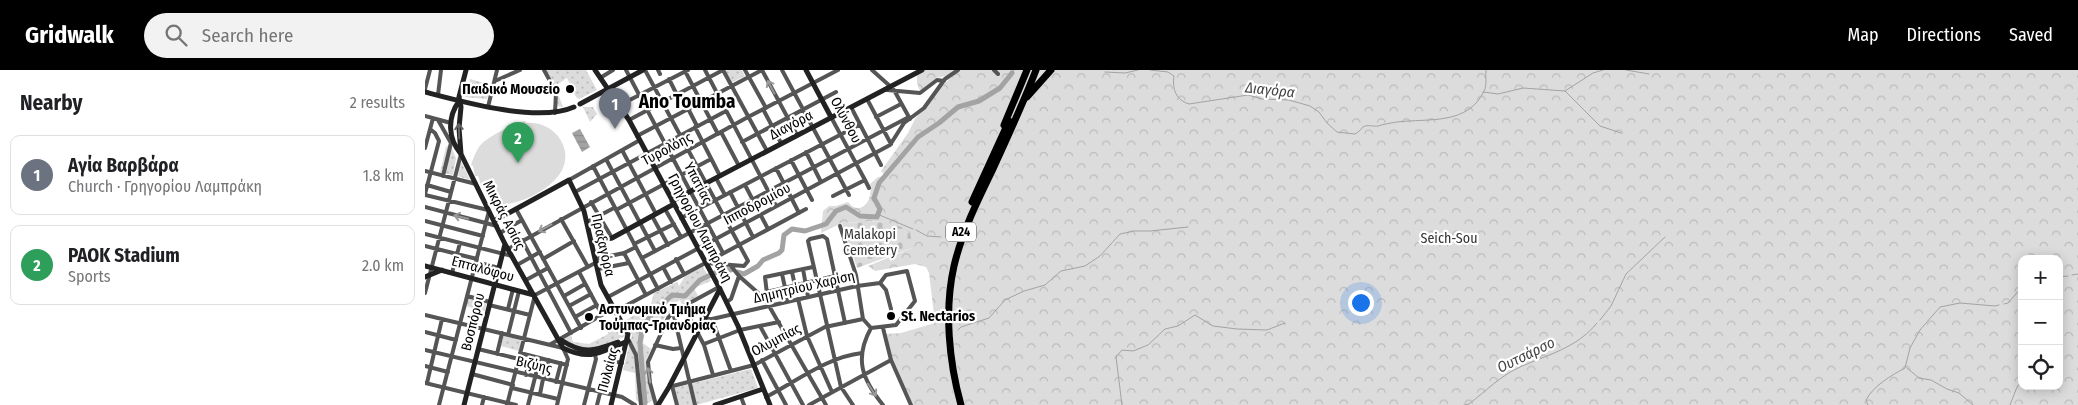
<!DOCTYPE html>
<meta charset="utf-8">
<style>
body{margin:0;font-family:"Fira Sans Condensed",sans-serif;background:#f2f2f2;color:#202124}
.controls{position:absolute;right:15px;bottom:15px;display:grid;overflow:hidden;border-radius:10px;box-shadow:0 2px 12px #0003}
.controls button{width:45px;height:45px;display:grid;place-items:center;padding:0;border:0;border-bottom:1px solid #e0e0e0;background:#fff;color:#202124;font:25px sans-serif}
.you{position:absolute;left:935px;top:232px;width:18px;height:18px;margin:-12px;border:4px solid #fff;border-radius:50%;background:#1a73e8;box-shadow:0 0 0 8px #1a73e833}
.badge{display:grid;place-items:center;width:32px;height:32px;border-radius:50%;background:#000;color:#fff;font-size:16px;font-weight:700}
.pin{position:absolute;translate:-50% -41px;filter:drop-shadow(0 1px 2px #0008)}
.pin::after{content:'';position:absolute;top:26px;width:18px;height:15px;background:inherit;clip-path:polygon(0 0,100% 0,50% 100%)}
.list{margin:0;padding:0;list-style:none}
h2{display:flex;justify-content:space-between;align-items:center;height:65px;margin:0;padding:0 20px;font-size:21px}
h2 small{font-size:16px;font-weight:400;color:#757577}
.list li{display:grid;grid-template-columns:32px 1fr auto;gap:15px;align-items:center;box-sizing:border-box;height:80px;margin:0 10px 10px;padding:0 10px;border:1px solid #e0e0e0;border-radius:10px}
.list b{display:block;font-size:19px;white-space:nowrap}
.list p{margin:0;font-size:16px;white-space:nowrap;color:#757577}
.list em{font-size:16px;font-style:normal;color:#757577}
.icon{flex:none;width:28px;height:28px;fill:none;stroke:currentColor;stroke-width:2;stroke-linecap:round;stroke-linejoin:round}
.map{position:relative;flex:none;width:1653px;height:335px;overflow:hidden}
header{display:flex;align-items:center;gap:30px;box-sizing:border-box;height:70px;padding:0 25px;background:#000;color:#fff}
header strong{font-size:24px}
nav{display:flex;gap:28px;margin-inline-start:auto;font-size:18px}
.search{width:350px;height:45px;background:#f2f2f2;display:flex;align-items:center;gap:12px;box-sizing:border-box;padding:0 18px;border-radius:28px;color:#757577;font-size:19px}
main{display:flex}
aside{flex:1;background:#fff}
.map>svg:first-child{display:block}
.grass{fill:url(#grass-dots)}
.forest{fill:url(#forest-crowns);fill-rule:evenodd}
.cemetery{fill:url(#cemetery-stones)}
.pitch{fill:#dcdcdc}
.water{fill:url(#water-rules)}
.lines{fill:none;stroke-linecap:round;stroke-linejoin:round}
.stream{stroke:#a3a3a3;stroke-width:1}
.river{stroke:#a3a3a3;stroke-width:5}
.highway-casing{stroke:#dbdbdb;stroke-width:9}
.street{stroke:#555;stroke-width:4}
.secondary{stroke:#222;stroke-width:5}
.highway{stroke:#000;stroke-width:7}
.oneway{stroke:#999}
.oneway2{stroke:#646464}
.poi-dot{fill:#000;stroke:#fff;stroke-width:2}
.labels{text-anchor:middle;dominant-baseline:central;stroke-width:4.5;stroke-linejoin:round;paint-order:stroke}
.shield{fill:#fff;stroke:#4c4c4c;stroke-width:1}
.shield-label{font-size:12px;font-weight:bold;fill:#000}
.poi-label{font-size:14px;font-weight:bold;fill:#000;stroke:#fff;text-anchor:start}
.street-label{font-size:14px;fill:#000;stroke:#fff}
.park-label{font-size:14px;fill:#333;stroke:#fff}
.water-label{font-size:15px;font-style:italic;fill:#444;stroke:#fff}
.district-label{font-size:19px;font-weight:bold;fill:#000;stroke:#fff}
</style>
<header>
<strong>Gridwalk</strong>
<div class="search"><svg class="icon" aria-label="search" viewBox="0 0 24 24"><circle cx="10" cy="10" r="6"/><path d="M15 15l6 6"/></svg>Search here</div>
<nav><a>Map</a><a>Directions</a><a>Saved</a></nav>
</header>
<main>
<aside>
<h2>Nearby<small>2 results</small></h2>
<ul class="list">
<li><span class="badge" style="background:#6b7280">1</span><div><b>Αγία Βαρβάρα</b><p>Church · Γρηγορίου Λαμπράκη</p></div><em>1.8 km</em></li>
<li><span class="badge" style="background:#2e9e5b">2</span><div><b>PAOK Stadium</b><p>Sports</p></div><em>2.0 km</em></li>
</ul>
</aside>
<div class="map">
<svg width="1653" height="335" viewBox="0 0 1653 335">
<defs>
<pattern id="grass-dots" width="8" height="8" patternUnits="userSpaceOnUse" patternTransform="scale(1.25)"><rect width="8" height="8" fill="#dcdcdc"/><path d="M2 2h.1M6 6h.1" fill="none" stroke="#bbb" stroke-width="1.8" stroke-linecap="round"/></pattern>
<pattern id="forest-crowns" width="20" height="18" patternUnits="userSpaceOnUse" patternTransform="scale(1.25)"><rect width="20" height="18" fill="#dcdcdc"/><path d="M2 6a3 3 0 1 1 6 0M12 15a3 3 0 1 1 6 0" fill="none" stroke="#bbb"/></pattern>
<pattern id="cemetery-stones" width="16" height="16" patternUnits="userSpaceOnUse" patternTransform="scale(1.25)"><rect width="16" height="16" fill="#dcdcdc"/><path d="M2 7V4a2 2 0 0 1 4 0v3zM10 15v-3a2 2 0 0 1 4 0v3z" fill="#bbb"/></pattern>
<pattern id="water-rules" width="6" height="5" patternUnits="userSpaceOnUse" patternTransform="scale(1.25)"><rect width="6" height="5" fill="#a3a3a3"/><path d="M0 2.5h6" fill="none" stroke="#8b8b8b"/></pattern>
</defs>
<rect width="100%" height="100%" fill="#fff"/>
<path class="grass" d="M121,0H161L172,20L154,29L151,27L142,8L130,16L138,37L132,36V24Z
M302,0H317L320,6L306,13L300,1Z
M45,9L66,15L62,29L40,27Z
M158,37H168L172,44L165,52Z
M25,74L31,88L28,105L15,102L21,77Z
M36,92L37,93L45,110L33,106Z
M278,197L286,211L269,218L273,226L257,235L255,230L248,234L246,232L242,234L245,241L238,250L228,253L222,263H220L218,273L226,279L222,289L228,330C223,335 216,333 211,330L210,303L198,300L207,265L200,251L212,243L213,238L216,239L220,236L223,238L225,237L229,223L252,212L254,216L260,206Z
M43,228L62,232L60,241L41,236Z
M188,255L191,259H198L201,266C180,273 158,288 139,269L146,265L148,272L164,274L183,264V257Z
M78,266L96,270L94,281L76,276Z
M326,299L333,318L271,335H253L249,318Z"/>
<path class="forest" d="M492,0H1653V335H488L467,291L461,264L476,263L510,253L504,203L501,197L490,194L450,201L443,196L487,178L458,151L417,153L396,163L398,141L404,136H411L423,132C436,148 449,129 445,114L453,107L461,106L456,101L483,63L490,49L516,17L530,4L511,8L495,21L492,13ZM1597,189H1634V316H1597Z"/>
<path class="cemetery" d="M458,151L482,159L486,167L487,178L432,198L417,153Z"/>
<path class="pitch" d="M100,51L101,53C125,50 148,74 138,98C129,120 87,140 65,133L66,129L61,126L63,123L56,115L53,106H50L48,96L46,95C48,89 51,81 54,77C60,67 89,54 100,51Z"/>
<path class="water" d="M155,59L165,77L157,82L147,63Z"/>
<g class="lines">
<path class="stream" d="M725,0L743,2L749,6C747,19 751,30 764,34L823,25L837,29L864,30L885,36L894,42L902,53L912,62L930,64C934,62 936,59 938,57C942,54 949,57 953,56C959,54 966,53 972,52C1004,48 1044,56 1060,19C1062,13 1060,6 1061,0
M1201,0L1224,4
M680,2L700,3L713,0
M587,3L589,0
M1140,21L1175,56L1196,63
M1058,22L1073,24L1098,18L1140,21L1168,3L1178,0
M452,144L488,159
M491,160L502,166L516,167
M1647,205L1653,204
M1634,207L1643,206
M1579,234L1583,233L1597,217
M1175,250L1186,236L1201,204L1240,167
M533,260L536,257L564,248L580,230L599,221L620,215L636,201L660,196L675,186L695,164L709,161H725L763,157
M1482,298L1494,308L1506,310L1522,319L1534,323L1548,335
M697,335L691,287L697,280L708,281L723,275L740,259L753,256L770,245L788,256L812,259L842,260L860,253
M1039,335L1044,334C1061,321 1075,306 1095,297C1122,285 1152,278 1172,253
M1443,335L1441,330C1448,316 1467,305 1480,298L1485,278L1495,260L1515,237L1535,233L1570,236L1574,235
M1585,335L1592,317L1597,311"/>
<path class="river" d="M313,202L319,204L333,196L338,190L354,183L357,180L359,165L367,159L380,161L401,154L411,141L421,137L435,146L452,147L455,139L449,128L454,113L493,67L514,53L533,37L554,31L575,18L587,3
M220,333L215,273L217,259L226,245L247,225L260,226L275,210L298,199L306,200"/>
<g class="highway-casing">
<path id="highway" d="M602,27L626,0
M579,55L602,0
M547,132L584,51
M536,335C524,292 519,240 529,196C537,162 552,132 567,101C582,68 598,34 611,0"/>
</g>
<path class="street" d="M119,0L131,22L130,43
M201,0L298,183
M220,0L323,191L319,196L281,193
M233,0L235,4
M280,0L351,136
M298,0L342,81
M320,0L341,38
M337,0L372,65
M357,0L424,125
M447,0L466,17
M569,0L573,4
M260,1L293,64
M175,8L188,0
M244,9L252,25
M70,11L95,0
M0,19L5,0
M462,20L495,23L512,10L519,11
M469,20L485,49
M255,23L272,56
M13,25L16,0
M442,29L466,74
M195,35L263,0
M63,37L72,0
M426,37L456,95
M338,39L356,73
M0,46L26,53
M406,47L440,110
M451,47L476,34
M13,50L26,73L18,106
M204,50L298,0
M270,57L295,106
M296,62L314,96
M212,66L337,0
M317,72L411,22
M0,78L8,48
M197,80L231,144
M381,82L396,112
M181,89L230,181
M366,90L387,130
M168,96L233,219
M351,98L374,143
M0,101L51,114
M291,108L300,125
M144,110L215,70
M2,115L26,122
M320,115L343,159
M150,122L301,41
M305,122L328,167
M0,124L14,71L10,63L5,59
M0,125L63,140
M408,126L440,110L444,118
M166,132L187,168
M0,137L72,156
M91,139L156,258
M240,139L256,167
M191,140L286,89
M227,146L243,175
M256,148L434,55
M136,149L163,197
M0,151L58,166
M162,152L189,138
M415,156L431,205L438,249L446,258
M75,163L97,150
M0,164L87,186
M97,170L146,263
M209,174L249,154
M0,176L52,189
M83,179L323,47L413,0
M199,183L221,225
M217,188L482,48
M118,189L149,171
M171,189L199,183L211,177
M251,189L259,204
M51,192L74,198
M92,195L115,182
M306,196L314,206L340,229L401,335
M238,197L246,212
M173,199L204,193
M378,199L383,227
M154,202L177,245
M367,202L370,216
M27,203L35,173
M357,204L363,231
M101,210L123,198
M342,222L410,206
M0,223L36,84
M42,226L65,232
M139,226L160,214
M183,227L465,75L479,53L499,38L520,9L533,0
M340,229L342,224L340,207L388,197
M373,229L382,266L407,322
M302,232L306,229L314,206
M64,235L105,245
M144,236L166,224
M259,237L279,275L288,305
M83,239L88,219
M191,241L381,139
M248,242L270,335
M0,245L138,278L143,289L132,335
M150,247L172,235
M279,249H287L432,216L455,213L461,220L466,239
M287,249L306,301
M420,253L402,169L398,166L385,169L383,171L416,317L428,335
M335,256L378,335
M446,258L471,255L490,231L482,201L461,205L455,213
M446,258C429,289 437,309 458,335
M458,258L466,290L486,335
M0,262L31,270
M83,265L94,221
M203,269L211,285L216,335
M126,274L189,238
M279,274L315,260L354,252
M230,275L248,279L256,278
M53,279L94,289
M0,280L197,327L210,335
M95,283L142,295
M72,284L77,263
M183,290L197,293
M337,290L361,335
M0,296L23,302
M47,304L88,315
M101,305L105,286
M119,309L124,290
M131,312L136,293
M0,313L91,335
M2,313L17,249
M247,316L252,335
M244,317L329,295L400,257L438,249
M87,318L133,329
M115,324L118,309
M316,327L319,335
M341,327C372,311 402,287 437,283
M14,335L64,141
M57,335L59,327
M82,335L110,225L172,192
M103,335L115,288
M159,335L171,289L170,285
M172,335L185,284L184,280
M231,335L225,313L223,292L243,248L248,242L294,217
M384,335L466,290"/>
<path class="secondary" d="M41,0L34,27L36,37L34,58L36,84L80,174L138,278C167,292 177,281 203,271
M170,0L204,50L295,219L313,256L345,335
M381,0L406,47
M0,22C38,32 113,53 149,37
M34,31C22,48 23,69 36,84
M155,34L218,0
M247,131L497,0
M69,151L144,110L159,141L176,215L203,264L186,335
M167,172L187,168L249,134
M0,196L109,225
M0,207L17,200
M136,270C159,285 169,281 193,272
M39,335L80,174
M233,335L244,317L295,219
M290,335L338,319"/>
<use href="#highway" class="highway"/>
</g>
<defs><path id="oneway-shaft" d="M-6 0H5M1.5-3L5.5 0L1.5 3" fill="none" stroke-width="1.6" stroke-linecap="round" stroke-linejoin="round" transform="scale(1.25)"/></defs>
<g class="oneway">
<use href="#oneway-shaft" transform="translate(346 17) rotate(-118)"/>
<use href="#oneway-shaft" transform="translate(36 147) rotate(-166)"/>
<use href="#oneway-shaft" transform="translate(120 158) rotate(151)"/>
<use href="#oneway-shaft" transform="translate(224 305) rotate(-99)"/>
<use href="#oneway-shaft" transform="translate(447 320) rotate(57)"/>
</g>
<use class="oneway2" href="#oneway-shaft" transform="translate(34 61) rotate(-92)"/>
<g class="poi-dot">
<circle cx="145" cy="19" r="5"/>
<circle cx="466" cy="246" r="5"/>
<circle cx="164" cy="247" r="5"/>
</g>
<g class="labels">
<rect class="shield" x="521" y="152.5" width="30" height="19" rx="4"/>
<g class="shield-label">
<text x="536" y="162">Α24</text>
</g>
<g class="poi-label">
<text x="135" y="19" text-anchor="end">Παιδικό Μουσείο</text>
<text x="174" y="239">Αστυνομικό Τμήμα<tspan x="174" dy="16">Τούμπας-Τριανδρίας</tspan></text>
<text x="476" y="246">St. Nectarios</text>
</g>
<g class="street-label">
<text transform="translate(421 50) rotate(62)">Ολύνθου</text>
<text transform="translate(366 55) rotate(-28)">Διαγόρα</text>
<text transform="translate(242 79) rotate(-28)">Τυρολόης</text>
<text transform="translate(273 113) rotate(62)">Υπατίας</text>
<text transform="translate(332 134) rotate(-28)">Ιπποδρομίου</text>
<text transform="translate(79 145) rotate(63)">Μικράς Ασίας</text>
<text transform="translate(275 158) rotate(62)">Γρηγορίου Λαμπράκη</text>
<text transform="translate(178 175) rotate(77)">Πραξαγόρα</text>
<text transform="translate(58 199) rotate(15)">Επταλόφου</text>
<text transform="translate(379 217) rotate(-13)">Δημητρίου Χαρίση</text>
<text transform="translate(48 252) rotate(-76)">Βοσπόρου</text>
<text transform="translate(351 270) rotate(-28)">Ολυμπίας</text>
<text transform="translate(109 295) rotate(13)">Βιζύης</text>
<text transform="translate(183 300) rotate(-75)">Πυλαίας</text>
</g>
<g class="park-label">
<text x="445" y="164">Malakopi<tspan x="445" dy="16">Cemetery</tspan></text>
<text x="1024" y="168">Seich-Sou</text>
</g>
<g class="water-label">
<text transform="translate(845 20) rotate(6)">Διαγόρα</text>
<text transform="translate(1101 285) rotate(-26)">Ουτσάρσο</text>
</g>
<g class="district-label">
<text x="262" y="31">Ano Toumba</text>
</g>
</g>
</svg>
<div class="controls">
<button>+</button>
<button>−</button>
<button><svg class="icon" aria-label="locate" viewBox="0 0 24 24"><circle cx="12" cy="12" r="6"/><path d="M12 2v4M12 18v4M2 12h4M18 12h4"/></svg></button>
</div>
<div class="you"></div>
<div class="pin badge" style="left:190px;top:59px;background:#6b7280">1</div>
<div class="pin badge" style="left:93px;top:93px;background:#2e9e5b">2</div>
</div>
</main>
